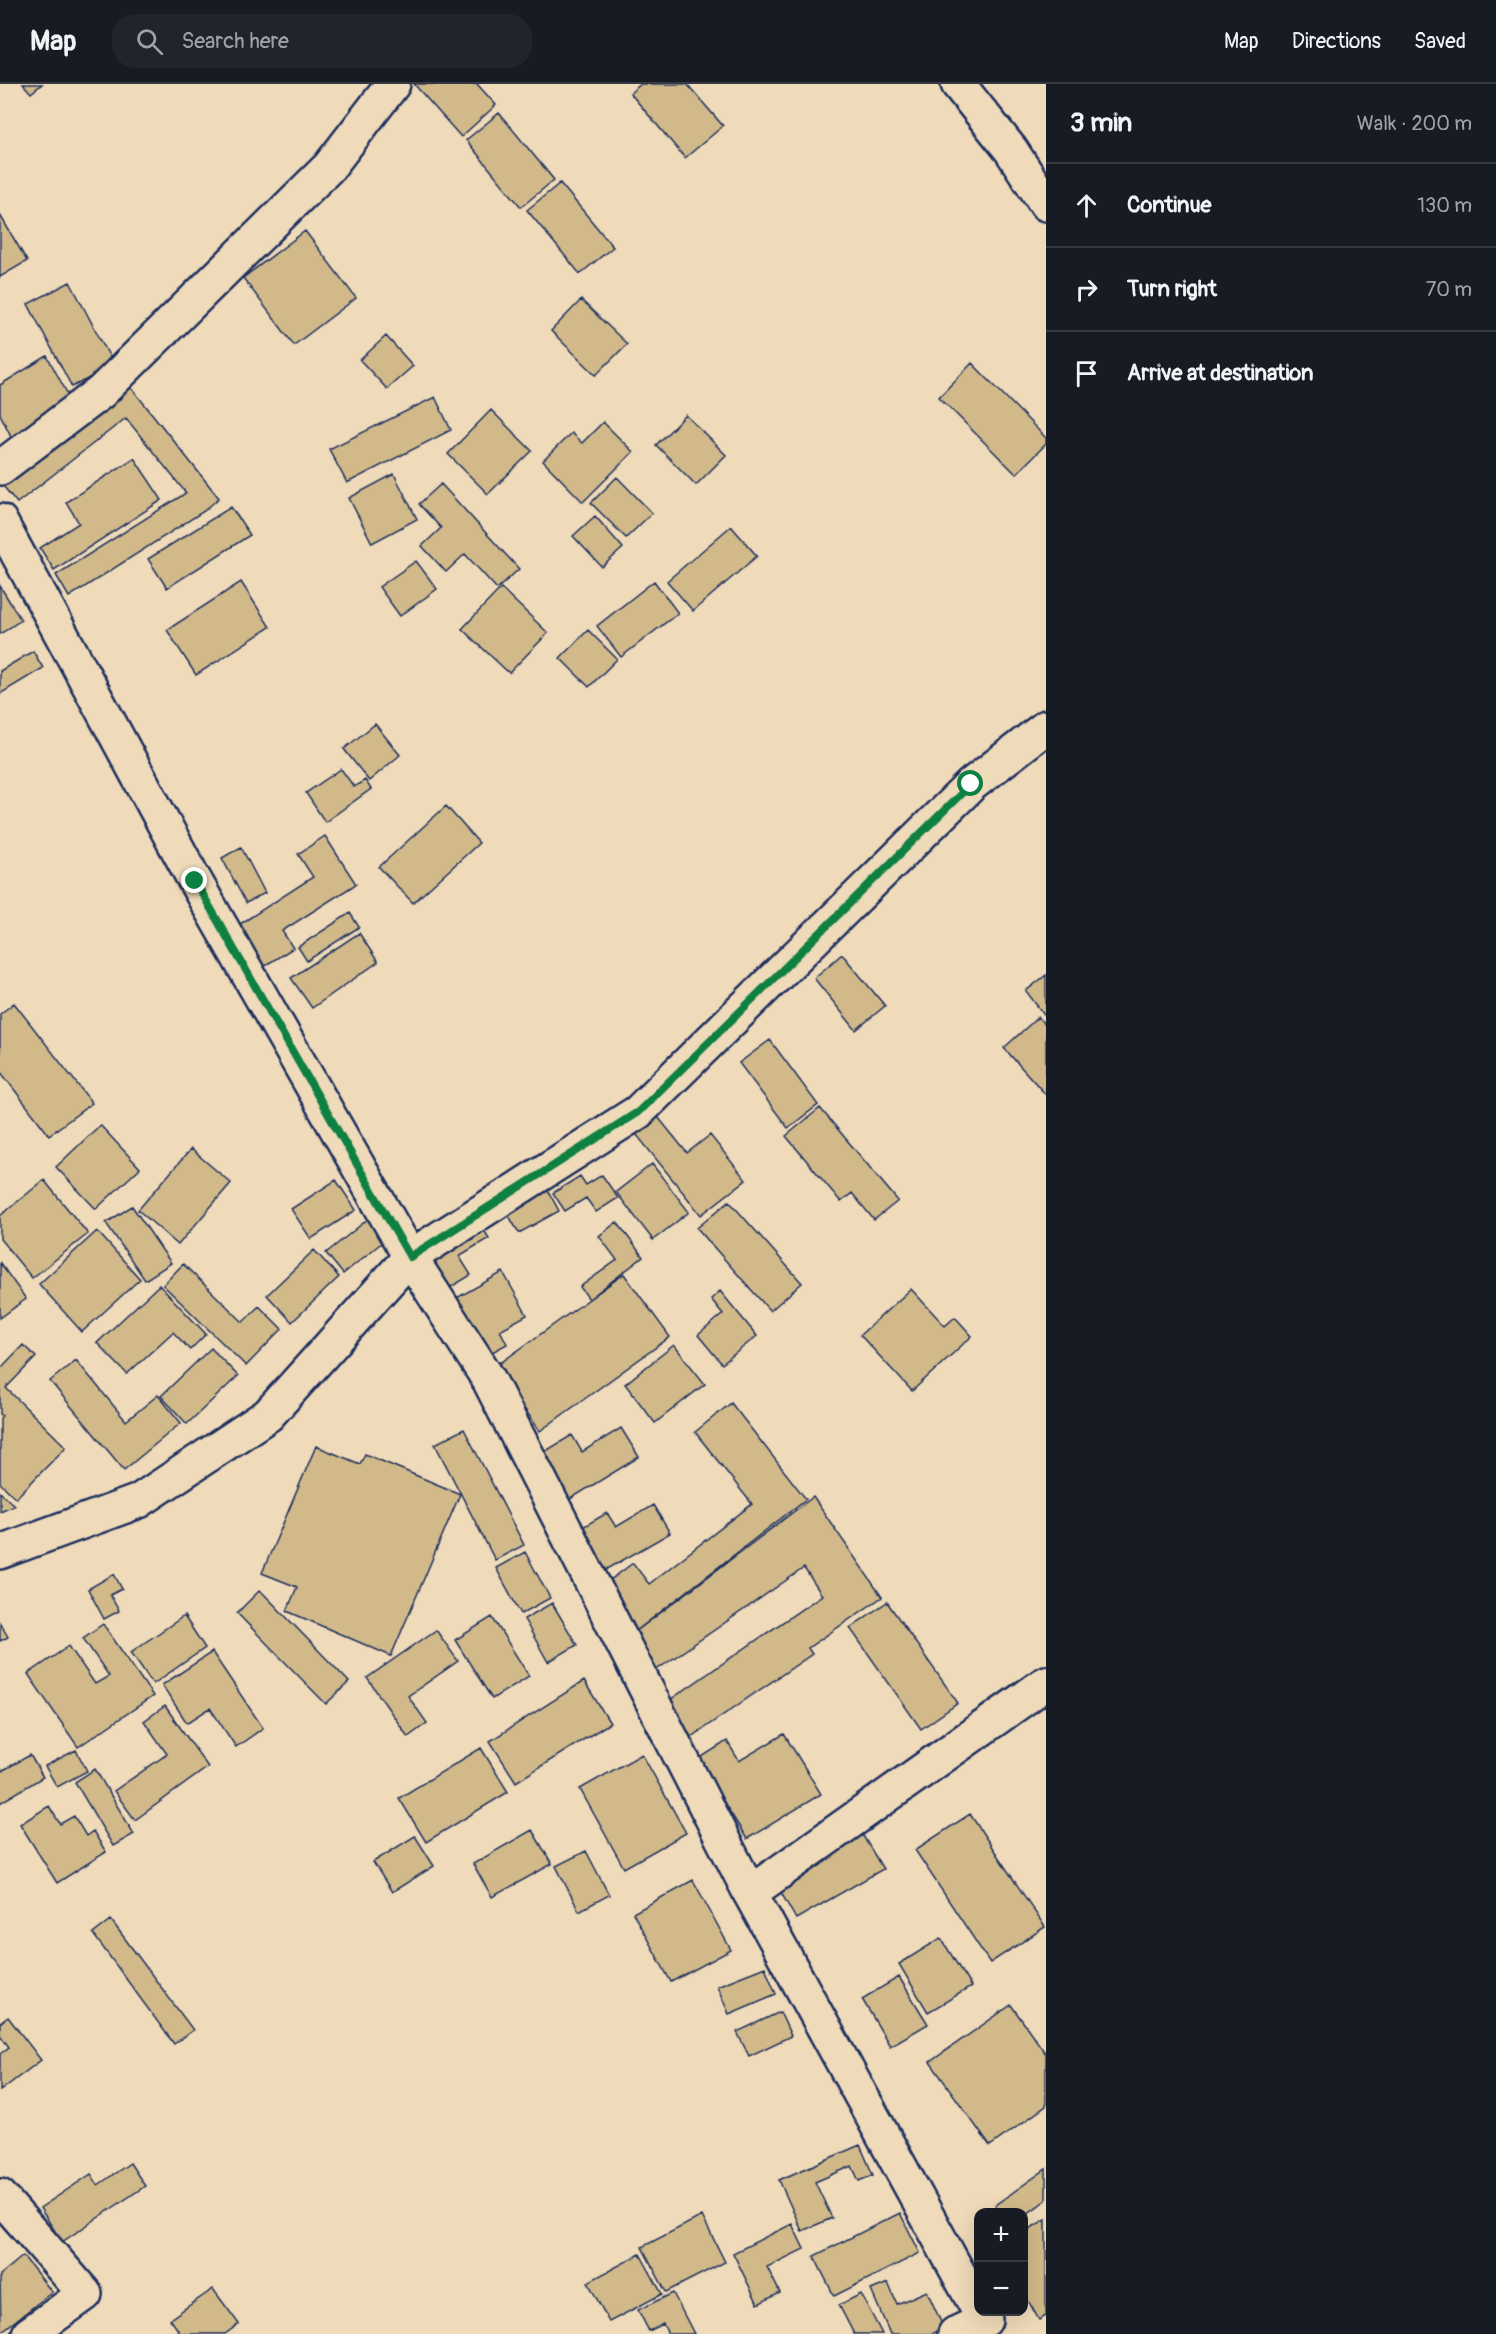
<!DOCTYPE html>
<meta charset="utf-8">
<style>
body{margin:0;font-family:Pangolin,sans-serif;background:#20242c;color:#f1f3f6}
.controls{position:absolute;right:18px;bottom:18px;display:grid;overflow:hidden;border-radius:12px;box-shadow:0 6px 24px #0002}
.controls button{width:54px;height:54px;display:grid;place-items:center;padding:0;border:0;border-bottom:2px solid #363941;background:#171b24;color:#f1f3f6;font:30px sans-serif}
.stop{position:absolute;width:18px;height:18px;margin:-14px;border:4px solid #0b8043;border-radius:50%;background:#fff}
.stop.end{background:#0b8043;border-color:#fff;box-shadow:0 2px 6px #0008}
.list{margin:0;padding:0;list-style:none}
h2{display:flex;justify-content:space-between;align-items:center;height:78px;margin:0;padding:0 24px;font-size:26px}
h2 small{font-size:20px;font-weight:400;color:#9ea1a6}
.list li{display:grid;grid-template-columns:39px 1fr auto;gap:18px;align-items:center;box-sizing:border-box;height:84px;padding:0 24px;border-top:2px solid #363941}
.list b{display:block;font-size:22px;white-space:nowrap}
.list em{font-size:20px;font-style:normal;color:#9ea1a6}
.icon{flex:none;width:33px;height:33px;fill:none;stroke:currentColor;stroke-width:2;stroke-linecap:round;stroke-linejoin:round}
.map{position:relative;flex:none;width:1046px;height:2250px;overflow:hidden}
header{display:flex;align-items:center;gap:36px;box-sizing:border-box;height:84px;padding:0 30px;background:#171b24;border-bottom:2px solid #363941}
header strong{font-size:28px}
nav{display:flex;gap:33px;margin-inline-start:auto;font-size:21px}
.search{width:420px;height:54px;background:#20242c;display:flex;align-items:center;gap:15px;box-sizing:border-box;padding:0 21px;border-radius:24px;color:#9ea1a6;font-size:22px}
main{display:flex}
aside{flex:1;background:#171b24}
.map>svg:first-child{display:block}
.building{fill:#d1b989;stroke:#1b2f5e;stroke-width:1.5}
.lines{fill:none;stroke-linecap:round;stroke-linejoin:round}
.minor-casing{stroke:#1b2f5e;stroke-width:38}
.tertiary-casing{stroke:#1b2f5e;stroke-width:38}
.minor{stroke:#efdab9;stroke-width:33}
.tertiary{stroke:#efdab9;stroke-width:33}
.route{stroke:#0b8043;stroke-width:8}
</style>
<header>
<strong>Map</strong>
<div class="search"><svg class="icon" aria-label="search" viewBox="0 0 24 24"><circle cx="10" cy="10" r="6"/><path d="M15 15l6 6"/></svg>Search here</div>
<nav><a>Map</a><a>Directions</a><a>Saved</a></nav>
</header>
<main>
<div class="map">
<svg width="1046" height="2250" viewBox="0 0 1046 2250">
<rect width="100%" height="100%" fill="#efdab9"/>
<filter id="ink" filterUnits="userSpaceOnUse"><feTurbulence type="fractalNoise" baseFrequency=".0167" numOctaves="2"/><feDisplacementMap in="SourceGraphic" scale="12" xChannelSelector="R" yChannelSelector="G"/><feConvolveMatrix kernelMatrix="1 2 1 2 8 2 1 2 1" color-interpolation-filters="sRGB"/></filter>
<g filter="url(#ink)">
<path class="building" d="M23,0H42L31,9Z
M414,0H477L496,21L461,53Z
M641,0H687L723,42L685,74L630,9Z
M499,29L554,96L521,123L466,56Z
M560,99L613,163L580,190L527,126Z
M0,131L27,177L0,193Z
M305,147L356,214L294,261L243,194Z
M70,198L114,281L72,303L28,220Z
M581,216L627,260L596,291L551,247Z
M386,252L413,282L387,305L360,276Z
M47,272L74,322L18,366L0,330V301Z
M972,279L1046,354V360L1016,390L939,313Z
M126,297L219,414L204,427L69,513L56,491L186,409L126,334L17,419L0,398Z
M435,313L451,346L347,399L329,365Z
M491,326L532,367L488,410L448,370Z
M686,331L726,371L696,401L656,361Z
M603,338L633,368L583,418L543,377L571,349L582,359Z
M134,374L162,416L54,486L40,464L79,439L66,418Z
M394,390L417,435L372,459L349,414Z
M617,393L652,429L626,454L591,419Z
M441,400L519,485L497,505L465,470L446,488L422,462L441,444L419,420Z
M231,423L250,451L167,504L148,475Z
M595,432L623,464L602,483L573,452Z
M731,442L757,472L693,527L667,497Z
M416,477L437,505L400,532L379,503Z
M654,497L678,529L621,573L597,542Z
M241,498L270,543L196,591L167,546Z
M0,502L21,536L0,550Z
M501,504L548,549L509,589L462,545Z
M588,546L617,575L589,603L560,574Z
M33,567L43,584L0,610V587Z
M375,640L400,671L369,697L344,665Z
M341,685L354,703L365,696L371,705L325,738L306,709Z
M446,722L479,759L413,819L379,783Z
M325,752L356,800L282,847L293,864L263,883L237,842L313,793L298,770Z
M241,763L265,809L246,819L222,774Z
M350,829L359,843L307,877L298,863Z
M359,849L378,878L312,924L291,894Z
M842,870L885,922L856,946L814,894Z
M1046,891V930L1044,931L1026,907Z
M14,919L92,1019L49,1051L0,987V930Z
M1038,933L1046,942V1011L1004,964Z
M770,956L818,1021L788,1044L739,979Z
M820,1024L898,1117L874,1136L852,1109L841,1118L786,1052Z
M658,1033L687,1069L710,1051L746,1096L701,1131L636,1050Z
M100,1041L140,1084L96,1125L56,1083Z
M191,1065L231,1099L178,1161L138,1126Z
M652,1080L689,1128L653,1156L616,1108Z
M602,1091L618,1114L596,1128L586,1114L565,1127L553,1109L580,1092L586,1101Z
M44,1096L88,1150L32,1194L0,1155V1132Z
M336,1096L356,1126L311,1155L291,1125Z
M547,1105L559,1127L519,1149L506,1127Z
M729,1117L802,1199L770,1227L697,1144Z
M132,1122L171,1179L145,1196L106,1139Z
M373,1131L390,1152L343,1190L326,1169Z
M478,1137L489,1154L459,1172L471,1191L446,1206L424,1170Z
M617,1138L643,1173L589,1215L580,1203L617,1176L599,1152Z
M97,1147L140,1195L82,1248L39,1200Z
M314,1166L339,1193L292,1238L267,1211Z
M0,1179L26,1215L0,1234Z
M183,1180L243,1238L259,1222L282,1245L246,1282L163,1201Z
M503,1188L527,1231L500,1246L507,1260L485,1272L453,1216Z
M624,1190L670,1253L540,1347L495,1283Z
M159,1201L206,1250L190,1266L173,1248L127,1290L97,1259Z
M911,1205L945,1242L955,1233L972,1252L912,1307L860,1251Z
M720,1207L757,1252L722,1280L698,1251L723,1230L711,1215Z
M23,1261L36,1273L6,1304L66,1363L16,1414L0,1399V1334L2,1332L0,1330V1285Z
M674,1261L705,1300L655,1339L625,1300Z
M211,1264L238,1292L187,1340L161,1312Z
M76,1276L126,1337L158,1311L181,1339L124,1386L50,1297Z
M731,1319L806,1415L636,1547L601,1503L633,1479L649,1500L752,1420L695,1348Z
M621,1344L639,1373L562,1420L533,1375L572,1351L582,1368Z
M464,1345L524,1461L495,1476L435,1360Z
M316,1362L360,1380L365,1370L460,1410L391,1572L287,1527L297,1503L262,1489Z
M0,1408L14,1421L0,1427Z
M813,1413L882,1513L808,1564L812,1570L691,1653L667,1618L822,1511L804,1484L655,1587L630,1552Z
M653,1421L670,1449L599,1490L574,1448L607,1429L616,1443Z
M525,1468L550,1514L521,1530L496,1484Z
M114,1490L122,1505L110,1511L119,1527L104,1535L88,1505Z
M260,1506L349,1598L326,1620L237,1529Z
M887,1518L958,1619L921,1645L850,1544Z
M552,1519L577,1561L548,1578L524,1535Z
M184,1532L205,1564L153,1600L131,1568Z
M492,1533L529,1592L492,1615L455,1556Z
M0,1539L8,1553L0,1557Z
M103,1540L153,1612L78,1663L28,1590L69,1562L95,1600L109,1592L83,1554Z
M436,1546L458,1577L408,1612L427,1639L408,1653L367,1594Z
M212,1568L263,1644L236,1663L210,1624L187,1639L162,1601Z
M584,1597L610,1639L516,1698L490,1657Z
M165,1622L208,1683L135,1736L114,1707L167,1670L144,1637Z
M784,1650L821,1710L747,1755L697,1676L727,1657L739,1677Z
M481,1664L508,1708L426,1758L399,1714Z
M76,1666L87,1687L57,1703L45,1682Z
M642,1670L686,1749L624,1784L580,1705Z
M30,1671L43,1693L0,1719V1688Z
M95,1685L134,1750L113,1762L75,1698Z
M49,1722L60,1740L74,1732L86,1752L93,1747L106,1768L57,1799L20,1740Z
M970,1730L1045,1843L990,1879L915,1766Z
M532,1746L552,1780L492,1813L473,1780Z
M860,1747L883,1785L796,1835L774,1796Z
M415,1752L434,1782L392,1808L373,1778Z
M586,1767L609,1811L579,1827L556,1782Z
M693,1796L731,1866L671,1898L633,1829Z
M111,1836L193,1946L174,1960L93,1850Z
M941,1854L971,1903L928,1928L899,1880Z
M765,1883L776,1910L729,1930L717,1902Z
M899,1893L928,1940L890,1962L862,1915Z
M1011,1921L1046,1970V2022L990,2062L930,1978Z
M780,1928L791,1952L749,1972L737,1948Z
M8,1933L41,1976L0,2007V1970L9,1963L0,1951V1939Z
M860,2061L873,2091L859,2097L852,2082L815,2098L832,2134L802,2147L779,2096Z
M130,2079L145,2102L62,2158L40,2124L91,2090L98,2101Z
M1046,2085V2116L1024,2132V2128H1000L995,2121Z
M900,2129L920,2169L834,2212L814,2172Z
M702,2132L725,2178L666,2208L642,2163Z
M1046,2135V2232L1039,2236L1024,2209V2148Z
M792,2140L804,2165L767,2183L780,2209L758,2220L733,2169Z
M640,2170L662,2210L609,2238L588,2198Z
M23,2172L52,2208L1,2248L0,2191Z
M888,2199L897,2220L927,2207L944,2245L931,2250H890L871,2206Z
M213,2205L239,2240L225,2250H181L170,2235Z
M673,2209L694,2250H668L663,2240L649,2247L638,2226Z
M861,2210L882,2250H854L839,2221Z"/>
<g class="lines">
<g class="minor-casing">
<path id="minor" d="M958,0L1011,66L1046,120
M0,384L101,308L329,83L393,0
M750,1809L1046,1599
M0,2112L85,2210L29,2250
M955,2250L985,2236"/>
</g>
<g class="tertiary-casing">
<path id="tertiary" d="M0,437L195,797L410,1173L489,1296L750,1809L978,2225
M0,1468L139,1417L268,1331L410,1173L638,1028L971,701L1046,643"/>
</g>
<use href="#minor" class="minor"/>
<use href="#tertiary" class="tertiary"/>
</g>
</g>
<g class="lines" filter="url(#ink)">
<path class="route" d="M195,797L410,1173L638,1028L971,700"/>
</g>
</svg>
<div class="controls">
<button>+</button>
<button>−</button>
</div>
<div class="stop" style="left:971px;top:700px"></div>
<div class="stop end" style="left:195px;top:797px"></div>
</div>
<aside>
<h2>3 min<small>Walk · 200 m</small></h2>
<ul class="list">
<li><svg class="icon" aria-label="ahead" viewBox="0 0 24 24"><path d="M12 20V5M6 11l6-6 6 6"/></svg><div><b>Continue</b></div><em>130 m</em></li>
<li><svg class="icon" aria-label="right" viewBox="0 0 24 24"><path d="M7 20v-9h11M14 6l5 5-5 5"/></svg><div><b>Turn right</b></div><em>70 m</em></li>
<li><svg class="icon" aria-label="arrive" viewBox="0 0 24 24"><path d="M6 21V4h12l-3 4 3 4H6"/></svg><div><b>Arrive at destination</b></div></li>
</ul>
</aside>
</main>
